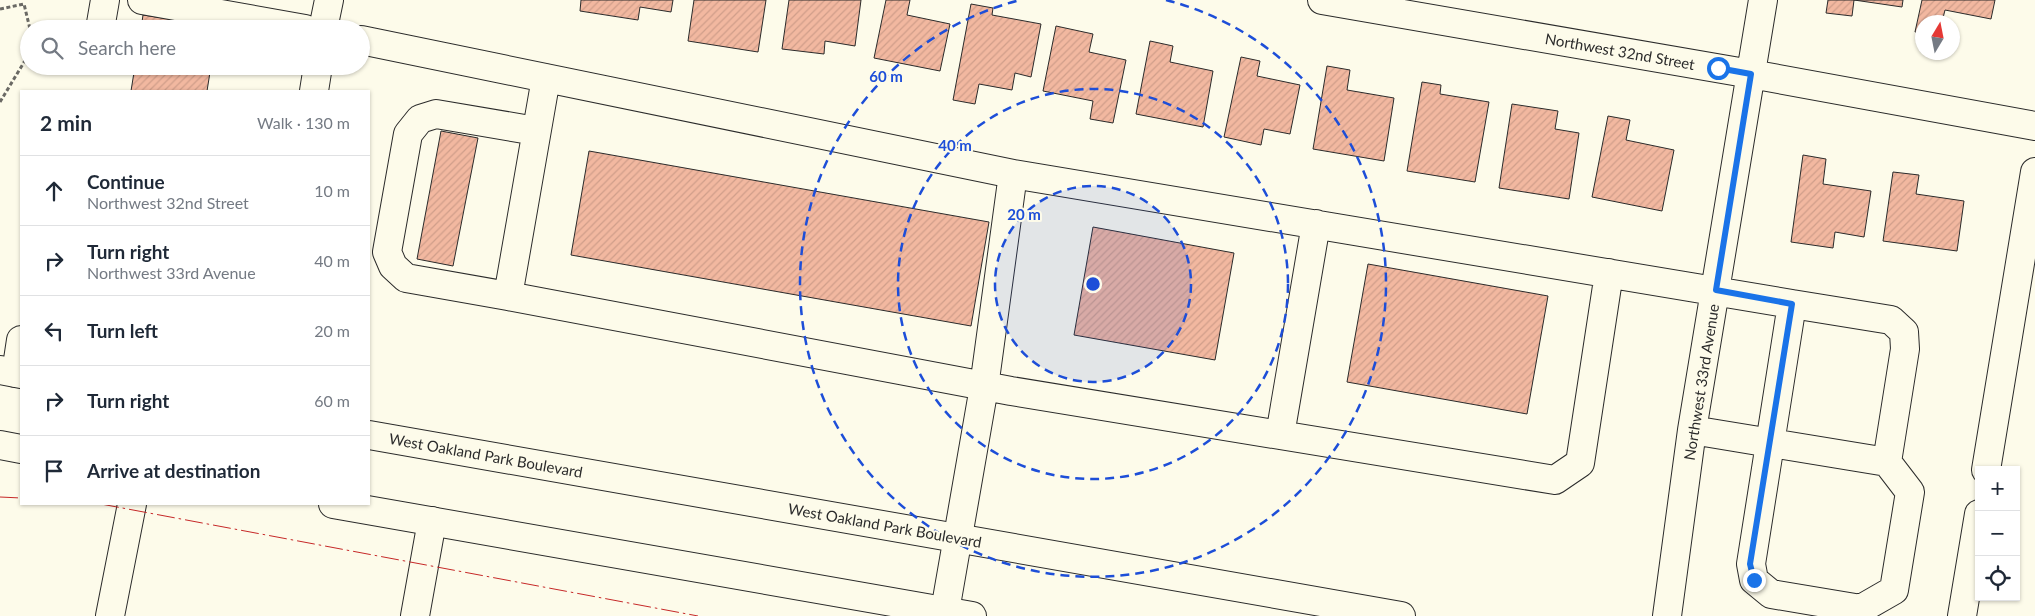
<!DOCTYPE html>
<meta charset="utf-8">
<style>
body{margin:0;font-family:Lato,sans-serif;background:#f6f6f7;color:#1f2937}
.controls{position:absolute;right:15px;bottom:15px;display:grid;overflow:hidden;border-radius:0px;box-shadow:0 1px 4px #0004}
.controls button{width:45px;height:45px;display:grid;place-items:center;padding:0;border:0;border-bottom:1px solid #e0e1e3;background:#fff;color:#1f2937;font:25px sans-serif}
.compass{position:absolute;left:1915px;top:15px;width:45px;height:45px;border-radius:50%;background:#fff;box-shadow:0 1px 4px #0004;rotate:10deg}
.stop{position:absolute;width:15px;height:15px;margin:-11px;border:4px solid #1a73e8;border-radius:50%;background:#fff}
.stop.end{background:#1a73e8;border-color:#fff;box-shadow:0 1px 5px #0008}
.list{margin:0;padding:0;list-style:none}
h2{display:flex;justify-content:space-between;align-items:center;height:65px;margin:0;padding:0 20px;font-size:21px}
h2 small{font-size:16px;font-weight:400;color:#747a83}
.list li{display:grid;grid-template-columns:32px 1fr auto;gap:15px;align-items:center;box-sizing:border-box;height:70px;padding:0 20px;border-top:1px solid #e0e1e3}
.list b{display:block;font-size:19px;white-space:nowrap}
.list p{margin:0;font-size:16px;white-space:nowrap;color:#747a83}
.list em{font-size:16px;font-style:normal;color:#747a83}
.icon{flex:none;width:28px;height:28px;fill:none;stroke:currentColor;stroke-width:2;stroke-linecap:round;stroke-linejoin:round}
.map{position:relative;flex:none;width:2035px;height:616px;overflow:hidden}
.search{position:absolute;background:#fff;box-shadow:0 1px 4px #0004;left:20px;top:20px;width:350px;height:55px;display:flex;align-items:center;gap:12px;box-sizing:border-box;padding:0 18px;border-radius:28px;color:#747a83;font-size:19px}
.panel{position:absolute;background:#fff;box-shadow:0 1px 4px #0004;left:20px;top:90px;width:350px;height:415px;border-radius:0px}
.map>svg:first-child{display:block}
.building{fill:url(#building-hatch);stroke:#2b2b2b}
.lines{fill:none;stroke-linecap:round;stroke-linejoin:round}
.minor-casing{stroke:#2b2b2b;stroke-width:30}
.major-casing{stroke:#2b2b2b;stroke-width:30}
.path{stroke:#6a6964;stroke-width:3;stroke-dasharray:4 2.5;stroke-linecap:butt}
.minor{stroke:#fdfbea;stroke-width:28}
.major{stroke:#fdfbea;stroke-width:28}
.power{stroke:#c62828;stroke-width:1;stroke-dasharray:18 4 2.5 4;stroke-linecap:butt}
.route{stroke:#1a73e8;stroke-width:6}
.ring{fill:none;stroke:#1d4ed8;stroke-width:2.5;stroke-dasharray:9 6}
.labels{text-anchor:middle;dominant-baseline:central;stroke-width:4;stroke-linejoin:round;paint-order:stroke}
.street-label{font-size:15px;fill:#2b2b2b;stroke:#fdfbea}
.centre{fill:#1d4ed8;stroke:#fdfbea;stroke-width:2.5}
.ring-label{font-size:15px;text-anchor:middle;font-weight:bold;fill:#1d4ed8;stroke:#fdfbea;stroke-width:4;stroke-linejoin:round;paint-order:stroke}
</style>
<div class="map">
<svg width="2035" height="616" viewBox="0 0 2035 616">
<defs>
<pattern id="building-hatch" width="6" height="6" patternUnits="userSpaceOnUse" patternTransform="scale(1.25)"><rect width="6" height="6" fill="#f2b8a0"/><path d="M-1 1l2-2M0 6l6-6M5 7l2-2" fill="none" stroke="#d09e8a"/></pattern>
</defs>
<rect width="100%" height="100%" fill="#fdfbea"/>
<path class="building" d="M581,0H673L671,12L640,7L638,20L580,11Z
M694,0H766L758,52L688,41Z
M789,0H861L855,46L825,41L824,54L782,49Z
M886,0H910L907,15L950,24L940,71L874,58Z
M1828,0H1854L1852,16L1826,13Z
M1854,0H1903L1902,7Z
M1922,0H1995L1991,19L1945,10L1942,22H1922V33L1915,32Z
M971,4L993,8L992,15L1041,24L1031,77L1015,73L1012,90L979,84L975,104L953,100Z
M143,15L217,26L216,29H141Z
M1056,26L1093,34L1089,52L1126,60L1113,123L1090,119L1093,101L1043,91Z
M1150,41L1173,46L1170,62L1213,71L1203,127L1136,114Z
M1241,57L1260,61L1257,76L1300,85L1290,134L1264,129L1261,145L1224,137Z
M135,66H211L207,91H131Z
M1327,66L1350,70L1347,90L1394,98L1384,161L1313,149Z
M1422,82L1441,85L1440,94L1489,102L1475,182L1407,171Z
M1512,104L1558,111L1555,129L1579,133L1569,199L1499,188Z
M1608,116L1630,120L1626,140L1674,150L1662,211L1592,197Z
M441,131L478,138L453,266L417,259Z
M589,151L989,222L971,326L571,255Z
M1803,155L1826,159L1823,184L1871,191L1864,237L1835,232L1833,248L1791,242Z
M1893,172L1919,175L1916,194L1964,201L1957,251L1883,241Z
M1093,227L1234,253L1215,360L1074,335Z
M1368,264L1548,296L1527,414L1347,382Z"/>
<g class="lines">
<g class="minor-casing">
<path id="minor" d="M142,0L305,29
M1322,0L1751,74L2035,126
M100,29L105,0
M323,29L329,0
M361,40L1013,174L984,387L945,611
M546,78L508,296L1011,391L1555,480L1580,463L1609,273
M314,91L318,66
M1013,174L1792,304
M508,296L406,278L393,266L387,252L408,134L420,119L436,114L536,131
M16,373L21,340
M1692,430L1887,462L1910,492L1894,590L1861,609L1771,594L1754,580L1751,564L1792,304L1891,320L1904,332L1905,349L1887,462
M1280,435L1316,224
M1986,470L2035,172
M110,616L132,504
M415,616L432,521
M1667,616L1692,430L1763,0
M1962,616L1979,514"/>
</g>
<g class="major-casing">
<path id="major" d="M0,370L21,374
M369,435L1401,616
M0,445L21,449
M333,504L972,616"/>
</g>
<path class="path" d="M0,9L24,4L30,29
M0,102L29,54"/>
<use href="#minor" class="minor"/>
<use href="#major" class="major"/>
<path class="power" d="M0,497L21,498
M101,504L698,616"/>
</g>
<g class="lines">
<path class="route" d="M1718,68L1751,74L1716,290L1792,304L1750,564L1754,580"/>
</g>
<circle cx="1093" cy="284" r="98" fill="#1d4ed8" fill-opacity=".12"/>
<g class="ring">
<circle cx="1093" cy="284" r="98"/>
<circle cx="1093" cy="284" r="195"/>
<path d="M1166 0A293 293 0 1 1 1020 0"/>
</g>
<g class="labels">
<g class="street-label">
<text transform="translate(1620 51) rotate(10)">Northwest 32nd Street</text>
<text transform="translate(1701 382) rotate(-81)">Northwest 33rd Avenue</text>
<text transform="translate(486 455) rotate(10)">West Oakland Park Boulevard</text>
<text transform="translate(885 525) rotate(10)">West Oakland Park Boulevard</text>
</g>
</g>
<circle cx="1093" cy="284" r="8" class="centre"/>
<g class="ring-label">
<text x="886" y="82">60 m</text>
<text x="955" y="151">40 m</text>
<text x="1024" y="220">20 m</text>
</g>
</svg>
<div class="controls">
<button>+</button>
<button>−</button>
<button><svg class="icon" aria-label="locate" viewBox="0 0 24 24"><circle cx="12" cy="12" r="6"/><path d="M12 2v4M12 18v4M2 12h4M18 12h4"/></svg></button>
</div>
<svg class="compass" viewBox="-18 -18 36 36"><path d="M0-13l5 13h-10z" fill="#e53935"/><path d="M0 13l5-13h-10z" fill="#747a83"/></svg>
<div class="stop" style="left:1718px;top:68px"></div>
<div class="stop end" style="left:1754px;top:580px"></div>
<div class="search"><svg class="icon" aria-label="search" viewBox="0 0 24 24"><circle cx="10" cy="10" r="6"/><path d="M15 15l6 6"/></svg>Search here</div>
<section class="panel">
<h2>2 min<small>Walk · 130 m</small></h2>
<ul class="list">
<li><svg class="icon" aria-label="ahead" viewBox="0 0 24 24"><path d="M12 20V5M6 11l6-6 6 6"/></svg><div><b>Continue</b><p>Northwest 32nd Street</p></div><em>10 m</em></li>
<li><svg class="icon" aria-label="right" viewBox="0 0 24 24"><path d="M7 20v-9h11M14 6l5 5-5 5"/></svg><div><b>Turn right</b><p>Northwest 33rd Avenue</p></div><em>40 m</em></li>
<li><svg class="icon" aria-label="left" viewBox="0 0 24 24"><path d="M17 20v-9H6M10 6l-5 5 5 5"/></svg><div><b>Turn left</b></div><em>20 m</em></li>
<li><svg class="icon" aria-label="right" viewBox="0 0 24 24"><path d="M7 20v-9h11M14 6l5 5-5 5"/></svg><div><b>Turn right</b></div><em>60 m</em></li>
<li><svg class="icon" aria-label="arrive" viewBox="0 0 24 24"><path d="M6 21V4h12l-3 4 3 4H6"/></svg><div><b>Arrive at destination</b></div></li>
</ul>
</section>
</div>
